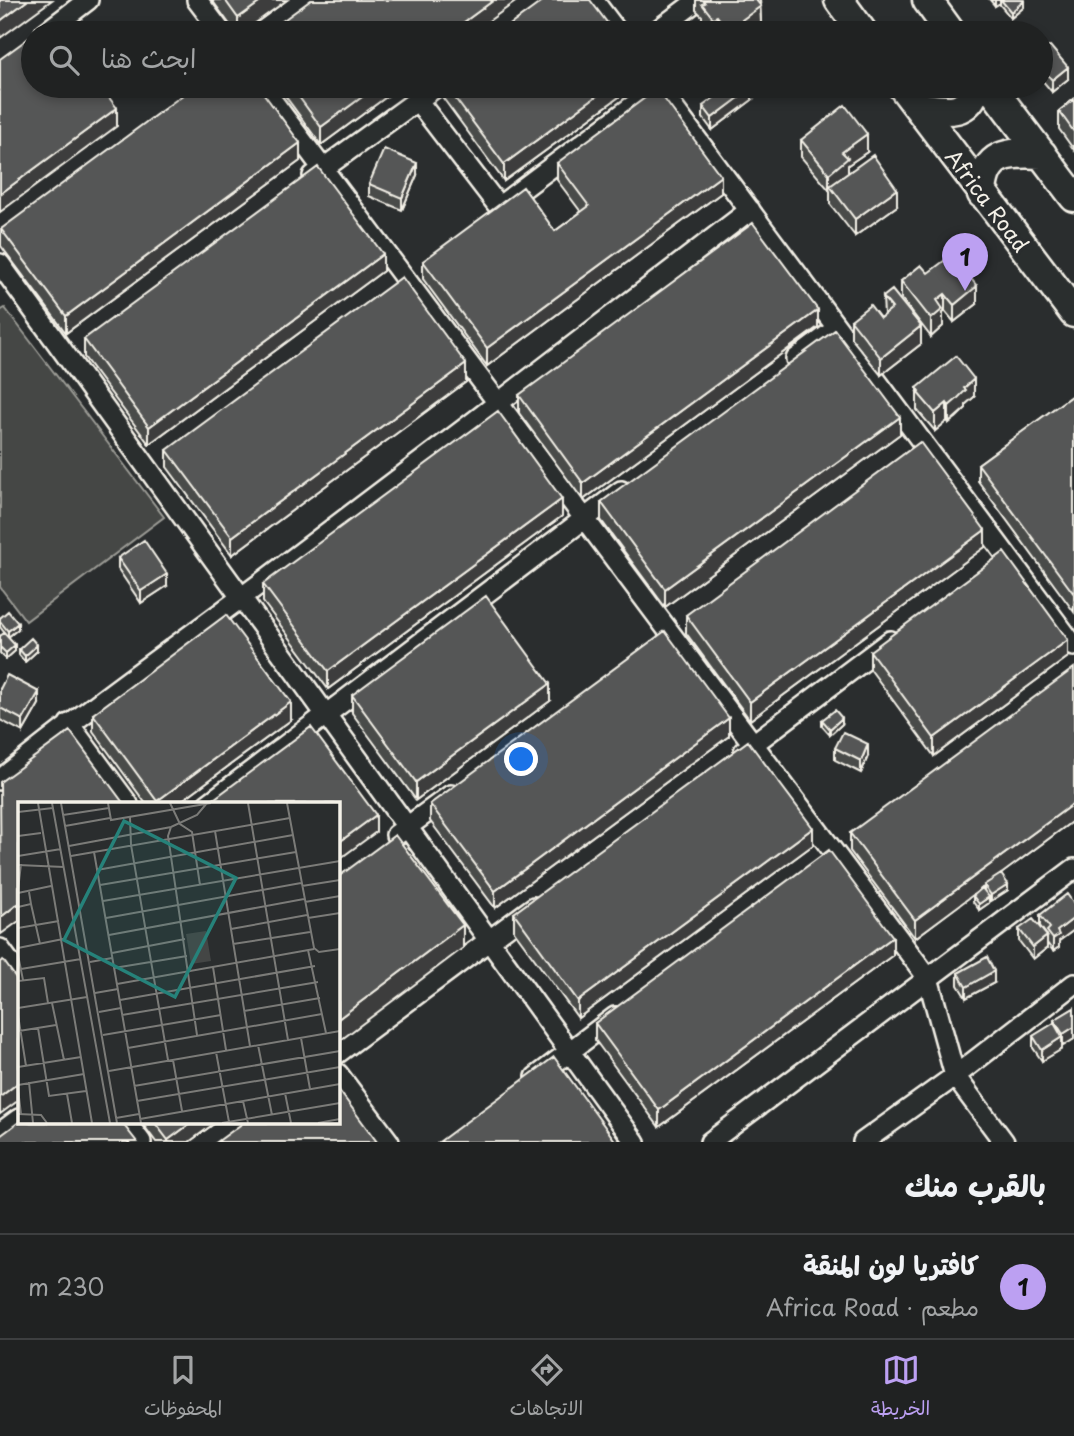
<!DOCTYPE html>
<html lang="ar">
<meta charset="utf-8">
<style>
body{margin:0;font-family:"Playpen Sans","Playpen Sans Arabic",sans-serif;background:#282a2a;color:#f1f3f6;direction:rtl}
.you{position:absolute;left:522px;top:760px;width:24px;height:24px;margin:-18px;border:5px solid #fff;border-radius:50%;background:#1a73e8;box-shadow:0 0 0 10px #1a73e833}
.badge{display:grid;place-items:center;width:46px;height:46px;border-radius:50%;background:#bca0f2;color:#111;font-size:23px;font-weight:700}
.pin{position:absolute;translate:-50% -58px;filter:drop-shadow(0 2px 4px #0008)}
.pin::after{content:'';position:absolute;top:37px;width:24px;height:21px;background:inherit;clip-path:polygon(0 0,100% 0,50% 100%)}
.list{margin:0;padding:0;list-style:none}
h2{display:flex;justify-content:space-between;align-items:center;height:91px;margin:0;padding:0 28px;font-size:30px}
h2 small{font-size:23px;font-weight:400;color:#a2a4a5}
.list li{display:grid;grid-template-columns:46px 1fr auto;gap:21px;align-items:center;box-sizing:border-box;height:105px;padding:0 28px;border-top:2px solid #3d3f40}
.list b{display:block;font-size:26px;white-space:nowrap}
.list p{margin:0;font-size:23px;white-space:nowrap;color:#a2a4a5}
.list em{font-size:23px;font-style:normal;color:#a2a4a5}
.icon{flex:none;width:38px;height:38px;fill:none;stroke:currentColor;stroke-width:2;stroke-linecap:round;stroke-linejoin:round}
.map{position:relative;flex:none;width:1074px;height:1142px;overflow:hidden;direction:ltr}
.search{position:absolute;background:#202222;box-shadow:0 4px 10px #0003;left:21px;right:21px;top:21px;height:77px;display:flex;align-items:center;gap:18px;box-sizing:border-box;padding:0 24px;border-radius:38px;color:#a2a4a5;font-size:26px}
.sheet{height:196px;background:#202222}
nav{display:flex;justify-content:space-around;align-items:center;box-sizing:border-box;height:98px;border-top:2px solid #3d3f40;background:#202222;font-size:19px;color:#a2a4a5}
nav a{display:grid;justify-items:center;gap:4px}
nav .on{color:#bca0f2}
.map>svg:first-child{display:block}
.green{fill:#444645;stroke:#9c9c96;stroke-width:2}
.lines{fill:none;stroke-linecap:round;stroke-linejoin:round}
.street-casing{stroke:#f4f1e8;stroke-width:24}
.secondary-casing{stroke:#f4f1e8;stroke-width:33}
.street{stroke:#2a2d2e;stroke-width:19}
.secondary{stroke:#2a2d2e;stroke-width:28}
.wall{fill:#494b4a;stroke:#f4f1e8;stroke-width:2}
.shaded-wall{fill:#3c3d3c;stroke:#f4f1e8;stroke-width:2}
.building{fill:#555756;stroke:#f4f1e8;stroke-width:2}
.labels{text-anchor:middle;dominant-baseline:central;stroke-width:6;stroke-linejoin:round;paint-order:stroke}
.street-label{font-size:21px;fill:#f4f1e8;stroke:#2a2d2e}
.inset-road{fill:none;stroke:#7b7b78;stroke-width:2}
.view{fill:#26827a;fill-opacity:0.15;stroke:#26827a;stroke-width:3.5}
.inset-edge{fill:none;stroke:#f4f1e8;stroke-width:3.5}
</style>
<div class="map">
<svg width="1074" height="1142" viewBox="0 0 1074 1142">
<rect width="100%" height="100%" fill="#2a2d2e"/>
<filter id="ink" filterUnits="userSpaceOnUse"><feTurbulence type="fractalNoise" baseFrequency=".0143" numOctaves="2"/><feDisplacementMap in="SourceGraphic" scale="14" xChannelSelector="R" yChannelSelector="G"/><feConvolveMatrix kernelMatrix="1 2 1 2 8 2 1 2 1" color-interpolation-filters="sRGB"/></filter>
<g filter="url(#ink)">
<path class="green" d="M5,308L164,517L26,621L0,587V311Z"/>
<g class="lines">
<g class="street-casing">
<path id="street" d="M197,0L222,33
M593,0L618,33
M45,33L88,0
M654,33L698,0
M261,86L928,978L955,1076L1004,1142
M657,86L1074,646
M417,100L499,207
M313,176L437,86
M505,202L658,87
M0,264L635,1142
M796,359L837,328
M69,724L128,804
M744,751L890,641
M0,780C87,708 180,644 270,576C431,455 590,333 750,210
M208,804L621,491
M396,835L451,795
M0,949L19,975
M338,1053L534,907
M338,1074L389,1142
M536,1077L615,1017
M127,1123L141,1142
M0,1133L19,1119
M710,1142L1074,869
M863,1142L955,1076L1074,984"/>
</g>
<g class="secondary-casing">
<path id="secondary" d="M839,0L863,33
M927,0L951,33
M902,86L1074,313
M990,86L1074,197
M918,107C942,110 968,118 976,86
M982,194C984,152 1008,152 1042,154"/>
</g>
<use href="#street" class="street"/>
<use href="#secondary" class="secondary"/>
</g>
<path class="wall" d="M212,0H287L242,33H236Z
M696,0H760L761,23L748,33H711L702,22V16L696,10Z
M990,0H1023L1024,7L1011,18L1000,5V3L995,6Z
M1041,53L1068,79L1052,92L1041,79Z
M278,86H401L321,145Z
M440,86H634L504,181L440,94Z
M1074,99V150L1059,129V111Z
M752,100L712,130L703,118V106Z
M801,140L867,152L848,165V173L897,206L855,236L830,204V191L801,157Z
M300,161L66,333L1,246V229Z
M557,163L721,193L487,366L423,279V261L555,231L581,212L557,180Z
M417,175L402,210L369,196V184Z
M383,271L149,444L84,357V339Z
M928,273L977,304L954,322L945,311L943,313V326L931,337L901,298V281Z
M883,297L921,344L881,375L851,338V320L880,318L884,315Z
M818,327L583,500L519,413V395Z
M466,382L232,555L167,467V450Z
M917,388L974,397L966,404V408L956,418L949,423L947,421L935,431L917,410Z
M1074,394V612L978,481V464Z
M900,434L665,607L601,520V502Z
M562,516L328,689L263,602V584Z
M985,547L750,720L686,633V615Z
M118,558L167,586L141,603L118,569Z
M0,618L18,629L8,637L0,627Z
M0,636L15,651L6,659L0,653Z
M19,649L37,651L25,662L19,655Z
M870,651L1068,657L934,756L870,669Z
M0,689L39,704L23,732L0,720Z
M352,695L550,701L416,800L352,713Z
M93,714L291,720L177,804H146L93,731Z
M822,720L842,724L830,735L822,726Z
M729,736L495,908L430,821V804Z
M835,748L868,756L861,773L835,760Z
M1074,820L1001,874L1008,890L991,901L989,897V903L979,910L973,902V896L984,891V886L915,938L850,851V833Z
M813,845L578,1018L514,931V913Z
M1074,904V930L1059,941V947L1053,951L1047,943V948L1033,959L1019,941V929L1047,936L1040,926V915Z
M893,955L659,1127L595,1040V1023Z
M958,973L994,983L966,998L958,985Z
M1074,1008V1039L1063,1046L1062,1045V1049L1042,1061L1033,1048V1036L1054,1024V1020Z
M142,1123H215L189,1142H156Z"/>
<path class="shaded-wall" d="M28,0H52L0,38V21Z
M263,0H287L242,33H238V18Z
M494,0H518L472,33H449Z
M756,0H760L761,23L748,33H728V30Z
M995,0H1000V3L995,6Z
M1024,1V7L1011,18V12Z
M717,16V33H713V18Z
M1068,67V79L1052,92V80Z
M377,86H401L321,145V127Z
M610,86H634L504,181V164Z
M752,88V100L712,130V118Z
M117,108V126L0,212V194Z
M867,134V152L848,165V176L830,186L829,191V174L842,152Z
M300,143V161L66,333V316Z
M417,163V175L402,210V198Z
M721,176V193L487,366V348Z
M897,189V206L855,236V219Z
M383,254V271L149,444V427Z
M977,286V304L954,322V305Z
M945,294V311L943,313V326L931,337V319L937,300Z
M818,310V327L583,500V483Z
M921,326V344L881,375V358Z
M466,364V382L232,555V537Z
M974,379V397L966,404V408L949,423V406L964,388Z
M947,403V421L935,431V413Z
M900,417V434L665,607V589Z
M562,499V516L328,689V671Z
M985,530V547L750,720V702Z
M167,574V586L141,603V591Z
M18,623V629L8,637V631Z
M1068,640V657L934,756V738Z
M15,645V651L6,659V653Z
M37,645V651L25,662V656Z
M550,684V701L416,800V782Z
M39,692V704L23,732V720Z
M291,702V720L177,804H157V801Z
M729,718V736L495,908V891Z
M842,718V724L830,735V729Z
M868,744V756L861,773V761Z
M1074,803V820L915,938V920Z
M376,815V832L338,860V843Z
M813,828V845L578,1018V1001Z
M1008,884V890L991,901V895Z
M989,897V903L979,910V904Z
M19,903V921L1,934V917Z
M1074,918V930L1059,941V947L1053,951V939L1057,931Z
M463,925V948L338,1042V1019Z
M1047,936V948L1033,959V947Z
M893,937V955L659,1127V1110Z
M994,971V983L966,998V987Z
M1074,1027V1039L1063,1046V1034Z
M1062,1037V1049L1042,1061V1050Z
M19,1082V1100L0,1114V1097Z
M191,1123H215L189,1142H168V1140Z"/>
<path class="building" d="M0,0H28L0,21Z
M225,0H263L238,18Z
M311,0H494L449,33H266Z
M544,0H590L615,33H499Z
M703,0H756L761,6L728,30L717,16L713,18L702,4L705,3Z
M1001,0H1023L1024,1L1011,12Z
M52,21L61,33H36Z
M33,35V86H100L117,108L0,194V59Z
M1050,46L1068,67L1052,80L1041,67V53Z
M195,86H258L300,143L66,316L1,229Z
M291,86H377L321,127Z
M446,86H610L504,164Z
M730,86H750L752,88L712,118L703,106Z
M657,89L721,176L487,348L423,261L523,187L555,231L589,206L557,163Z
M1074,99V132L1059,111Z
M845,105L867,134L842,152L848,158L829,174L801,140Z
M384,149L417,163L402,198L369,184Z
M873,155L897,189L855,219L830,186Z
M318,167L383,254L149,427L84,339Z
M753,223L818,310L583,483L519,395Z
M952,255L977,286L954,305L945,294L937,300L943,309L931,319L901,281L921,265L928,273Z
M402,277L466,364L232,537L167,450Z
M892,290L921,326L881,358L851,320L870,305L880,318L892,308L883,297Z
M835,330L900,417L665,589L601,502Z
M956,356L974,379L964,388L966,390L956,400L949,406L947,403L935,413L917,392L920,391L917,388Z
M1074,394V594L978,464Z
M498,411L562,499L328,671L263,584Z
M920,442L985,530L750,702L686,615Z
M144,540L167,574L141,591L118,558Z
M1004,552L1068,640L934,738L870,651Z
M486,596L550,684L416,782L352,695Z
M8,611L18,623L8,631L0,621V618Z
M226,615L291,702L157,801L93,714Z
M665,631L729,718L495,891L430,804Z
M4,633L15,645L6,653L0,647V636Z
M31,638L37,645L25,656L19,649Z
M1074,668V803L915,920L850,833Z
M7,675L39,692L23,720L0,708V689Z
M835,710L842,718L830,729L822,720Z
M311,727L376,815L338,843V804H207Z
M70,731L124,804H19V903L1,917L0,782Z
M843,732L868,744L861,761L835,748Z
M748,741L813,828L578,1001L514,913Z
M395,835L463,925L338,1019V877Z
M829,850L893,937L659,1110L595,1023Z
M1001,874L1008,884L991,895L984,885Z
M982,888L989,897L979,904L973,896Z
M1067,894L1074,904V918L1057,931L1059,935L1053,939L1047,931L1050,928L1040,915Z
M1033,919L1047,936L1033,947L1019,929Z
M987,957L994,971L966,987L958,973Z
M3,960L19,982V1082L0,1097V962Z
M1074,1008V1027L1063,1034L1054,1020Z
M1054,1023L1062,1037L1042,1050L1033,1036Z
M554,1057L616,1142H439Z
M338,1089L377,1142H217L243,1123H338Z
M19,1122L122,1123L137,1142H0V1136Z
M155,1123H191L168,1140Z"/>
</g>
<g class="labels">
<g class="street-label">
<text transform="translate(988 200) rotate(53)">Africa Road</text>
</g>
</g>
<g transform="translate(18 802)">
<rect width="322" height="322" fill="#2a2d2e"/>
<path d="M188,129L193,159L173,162L168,132Z" fill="#444645"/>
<path class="inset-road" d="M20,1L74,321M34,1L92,321M43,1L99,321M90,1L93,18L193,1M152,1L162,22L174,30L182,83M230,1L270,238M269,1L296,146L301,150L322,147M0,10L35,6M45,13L91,6M112,15L113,43L150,258M47,24L92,16M153,25L150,34L179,233M197,29L232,244M0,34L23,31M51,44L153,25L179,13L189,1M76,50L123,321M0,54L43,47M53,54L272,16M0,63L46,65M79,68L275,33M82,83L278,50M284,84L322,78M0,88L3,62M0,91L33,84M85,99L322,59M287,100L322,94M13,102L22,142M0,105L13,102L11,90M88,116L283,81M290,116L322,111M0,126L41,119M213,127L289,113M91,133L286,97M215,142L292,130M0,146L45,137M290,148L308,231M94,151L167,137M0,153L5,178M72,160L94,156M195,165L208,248M96,166L169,154M3,167L63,157M0,179L26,176L30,201M99,182L296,147M77,191L100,187M102,198L297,164M34,201L46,258M0,206L69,195M226,209L302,196M81,210L103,206M0,213L8,264M104,213L300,180M20,226L31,294L68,289M1,229L38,223M85,233L203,213M283,236L292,287M240,243L254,313M110,246L304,212M198,250L211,320M155,258L164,309M0,265L63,255M91,269L322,229M11,280L15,321M0,283L66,272M116,284L322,249M0,287L3,312M267,291L273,321M49,292L54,321M119,299L322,265M225,299L230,321M0,312L23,313L29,321M98,316L121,312M122,317L322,282M204,321L322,301M300,321L322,317"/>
<path class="view" d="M106,19L218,76L157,195L46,138Z"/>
<rect width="322" height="322" class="inset-edge"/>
</g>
</svg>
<div class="you"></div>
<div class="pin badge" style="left:965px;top:291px">1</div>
<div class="search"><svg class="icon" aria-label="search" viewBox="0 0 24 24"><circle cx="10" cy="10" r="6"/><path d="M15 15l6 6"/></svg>ابحث هنا</div>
</div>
<section class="sheet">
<h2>بالقرب منك<small></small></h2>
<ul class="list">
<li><span class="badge">1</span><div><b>كافتريا لون المنقة</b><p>مطعم · Africa Road</p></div><em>230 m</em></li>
</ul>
</section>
<nav>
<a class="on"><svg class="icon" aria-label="map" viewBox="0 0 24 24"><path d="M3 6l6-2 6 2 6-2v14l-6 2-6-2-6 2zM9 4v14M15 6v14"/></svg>الخريطة</a>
<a><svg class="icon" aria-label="directions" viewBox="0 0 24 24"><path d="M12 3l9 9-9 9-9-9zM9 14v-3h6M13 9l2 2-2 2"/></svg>الاتجاهات</a>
<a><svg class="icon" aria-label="saved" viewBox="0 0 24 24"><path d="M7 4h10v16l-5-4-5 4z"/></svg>المحفوظات</a>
</nav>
